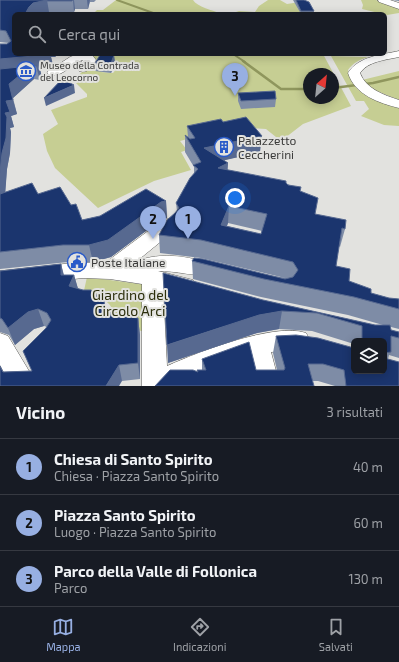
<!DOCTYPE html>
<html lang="it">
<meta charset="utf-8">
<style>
body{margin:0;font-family:"Exo 2",sans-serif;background:#20242c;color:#f1f3f6}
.controls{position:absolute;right:12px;bottom:12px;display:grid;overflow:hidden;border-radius:6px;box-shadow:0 2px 10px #0003}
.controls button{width:36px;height:36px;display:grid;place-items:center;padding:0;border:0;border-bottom:1px solid #363941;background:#171b24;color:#f1f3f6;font:20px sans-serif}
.compass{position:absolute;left:303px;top:68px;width:36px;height:36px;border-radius:50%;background:#171b24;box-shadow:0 2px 10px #0003;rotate:27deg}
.you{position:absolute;left:235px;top:198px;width:14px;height:14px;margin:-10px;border:3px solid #fff;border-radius:50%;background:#1a73e8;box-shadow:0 0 0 6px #1a73e833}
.badge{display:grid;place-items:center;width:26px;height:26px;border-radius:50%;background:#97afe2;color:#111;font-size:13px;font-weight:700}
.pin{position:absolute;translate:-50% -33px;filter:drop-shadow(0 1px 2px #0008)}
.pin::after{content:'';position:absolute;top:21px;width:14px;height:12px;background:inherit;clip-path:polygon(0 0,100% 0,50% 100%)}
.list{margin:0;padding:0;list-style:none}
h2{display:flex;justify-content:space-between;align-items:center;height:52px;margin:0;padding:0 16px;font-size:17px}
h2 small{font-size:13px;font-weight:400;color:#9ea1a6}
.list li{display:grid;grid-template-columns:26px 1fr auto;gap:12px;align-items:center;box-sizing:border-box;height:56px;padding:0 16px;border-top:1px solid #363941}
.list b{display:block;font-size:15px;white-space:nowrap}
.list p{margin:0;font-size:13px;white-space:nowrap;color:#9ea1a6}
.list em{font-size:13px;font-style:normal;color:#9ea1a6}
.icon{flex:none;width:22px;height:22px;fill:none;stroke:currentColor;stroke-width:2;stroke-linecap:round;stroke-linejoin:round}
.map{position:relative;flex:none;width:399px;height:386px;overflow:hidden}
.search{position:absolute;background:#171b24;box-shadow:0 2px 10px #0003;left:12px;right:12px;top:12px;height:44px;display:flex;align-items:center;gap:10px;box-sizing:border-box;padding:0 14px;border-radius:6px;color:#9ea1a6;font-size:15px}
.sheet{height:220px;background:#171b24}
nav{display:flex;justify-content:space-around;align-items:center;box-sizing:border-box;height:56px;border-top:1px solid #363941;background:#171b24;font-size:11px;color:#9ea1a6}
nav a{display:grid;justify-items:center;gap:2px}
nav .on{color:#97afe2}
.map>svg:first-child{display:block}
.green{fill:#c6ce93;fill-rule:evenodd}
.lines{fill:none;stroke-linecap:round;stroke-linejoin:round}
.stream-far1{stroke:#8f965d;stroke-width:2}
.stream{stroke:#8f965d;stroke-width:2.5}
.minor-casing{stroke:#5d5d5a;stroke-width:1}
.minor{fill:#fff;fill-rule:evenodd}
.wall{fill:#7e8ca6;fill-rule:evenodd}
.shaded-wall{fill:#576990}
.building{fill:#1b356e;stroke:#576990;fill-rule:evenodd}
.labels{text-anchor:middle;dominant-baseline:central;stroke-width:4;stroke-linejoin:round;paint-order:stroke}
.far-poi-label{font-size:10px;fill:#3c3c3b;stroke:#e2e2df;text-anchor:start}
.poi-label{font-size:12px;fill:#3c3c3b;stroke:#e2e2df;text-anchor:start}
.near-park-label{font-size:14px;fill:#2b2e0b;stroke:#e2e2df}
</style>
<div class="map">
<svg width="399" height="386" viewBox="0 0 399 386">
<rect width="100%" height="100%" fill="#e2e2df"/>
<path class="green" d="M116,0H193C197,7 213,10 221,14H93L97,10H103Z
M268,0H280L287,4L300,2L301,14H230L239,11L255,12L259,6Z
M361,0H376L399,8V13L387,15L362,9L363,5Z
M79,54H323L351,106L303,124L281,141L266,129L233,127L180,141L187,150L181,152L191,170L154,181L98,208L55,168L47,151L43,134L58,124L51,110L87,97V94L73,80L82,72H85L88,67H103L101,72L113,73L118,67L101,62L73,57ZM309,74H333V98H309Z
M331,56L368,57C359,60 353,63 348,70C352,94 378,102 399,108V126L384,125L361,116L369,109L364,101H356Z
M399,71V100L372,89L362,80Z
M87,277L147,285V332L116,326C112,300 109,300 83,295Z"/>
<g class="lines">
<path class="stream-far1" d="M117,0L156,14
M233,54L245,62"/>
<path class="stream" d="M243,61L281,89H309
M333,88L373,83L399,77"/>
<g class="minor-casing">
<path id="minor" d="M378,0H390L399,3V9L379,2Z
M399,51V57C386,60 368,61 360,73C366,89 384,95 399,100V108C379,103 355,95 348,73C359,56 381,55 399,51Z
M78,54L93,56L96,60C91,67 88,74 79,71L77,69L83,60C71,63 63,78 49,75L47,72L70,57Z
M169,219L175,220L178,225L175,230L137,261C161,252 188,256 211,264L214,269L211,274C199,278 174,270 158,271L193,280L196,286L193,292L186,294L163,288L167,366C198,352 276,322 306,333L310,340L306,347L298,350L271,352L280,386H254L248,358L203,374L177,386H142V284L110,279L83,278L0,287V271L73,263H105L163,220Z
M0,333L8,336L38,386H11L0,365Z"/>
</g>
<use href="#minor" class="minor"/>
</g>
<path class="wall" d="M0,0H96L94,2H90L88,9H75L74,12L49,13V12L14,14V54H58L55,57H51L53,65L48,69H40L42,78L40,80L34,79L13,98L17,114L11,116L14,127L10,128L11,132L10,153L7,169L5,192L38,194L71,205L82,220L166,201L167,218L162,219L111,257L93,262H68L0,269V44H7L9,43L0,42Z
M293,0H304L314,11L313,14H301Z
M392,0H399V1Z
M115,61L111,73L95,71L94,65Z
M238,93L276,99L275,107L241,109L238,101Z
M223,122L260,152L224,160L228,163L227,170L286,183L300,191L315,214L345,229L340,247L339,246L336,266L349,281L371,293L389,298L399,299V329L391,327V330L399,332V358L389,355L388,359L399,386H335L318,381H312L197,372V370H202V359L256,370H277L273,353L276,336L384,371V341H354V344L312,331L279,329L257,333L168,363L263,300L375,325H383L348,315L261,297L193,279L192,261L285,278L201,258L160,253L159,235L177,211L176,203L194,174V167L185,152V135L188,137L187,126ZM228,223L262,231L261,234L227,226Z
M61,264L64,275H74L78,289L104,300L106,311L114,315L138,318L140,335V379L122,381L3,372L32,371L23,351L47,327L44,326L34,329L15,345L9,335L0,332V271Z"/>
<path class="shaded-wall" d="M47,0L49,12L38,14H25L29,7L33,3Z
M73,0H74L75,9L74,12Z
M87,0H90L88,9Z
M47,54H58L55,57H51L53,65L48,69H40L42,78L40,80L36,66H31L34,79L13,98L0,73V59Z
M114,55L115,61L111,73L110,66Z
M74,85L75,93L46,106L44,98Z
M13,100L17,114L11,116L14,127L10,128L11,132L10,153L7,169L4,211L0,200V173L6,101Z
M262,136L260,152L204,165V148Z
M228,163L227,180L218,168Z
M166,201L167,218L162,219L111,257L93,262L89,245L161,202Z
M229,206L228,223L220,243L221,225Z
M61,264L65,281L61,275Z
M74,275L79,292L69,286Z
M38,309L44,326L34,329L15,345L8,328L28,312Z
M282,311L279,329L257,333L168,363L167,345L259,315Z
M138,318L140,335V379L138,363Z
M119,365L122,381L119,386H106Z"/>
<path class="building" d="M0,0H73L72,1H47V0L33,3L29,7L25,14H14V54H47L45,55L0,59V44H7L11,41L6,31L0,30Z
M296,0H304L309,2L314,11H301Z
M100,55H114L110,66L94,65Z
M39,65L36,66H31L9,84L13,100L6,101L10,112L5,113L7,117L6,138L2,153L0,173V69Z
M62,79L74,85L44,98Z
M275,91L276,99L241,101L238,93Z
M246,117L262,136L204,148L228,163L218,168L286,181V183L288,185L301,187L300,191L318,198L315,214L346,220L345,229L342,228L336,266L350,269L349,281L371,289V293L389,298L399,299V309L354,297L264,279L192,261L194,258L203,259L285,279L293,277L298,270L293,262L201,240L159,235L167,220L175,213L179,208L176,203L190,178L198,169L193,165L201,162L185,135L190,139L195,138L187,126L221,119L223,122ZM229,206L267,214L261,234L221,225Z
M32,183L38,194L60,187L71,205L76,204L82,220L100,216L146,189L166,201L161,202L108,240L89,245H63L0,252V194Z
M61,264V275H74L69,286L83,290H91L104,300L105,311L113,310L112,315L138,318V363L119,365L106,386H0V366L3,372L32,371L23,351L46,328L51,320L47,313L38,309L28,312L8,328L2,319L0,318V271Z
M163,273L263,300L375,325H390L391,330L399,332V338L391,336V352L384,353V341H362V326L317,313L282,311L259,315L167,345Z
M296,335L318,338L354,348V371H384V358L399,362V386H346L344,370L323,364H308L314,386H155L170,370H193L198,372L197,370H206L202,359L249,342L256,370H284L285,368L276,336Z"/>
<defs>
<g id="museum-ring" transform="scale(1)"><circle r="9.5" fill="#e2e2df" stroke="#2a5bc9" stroke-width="1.5"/><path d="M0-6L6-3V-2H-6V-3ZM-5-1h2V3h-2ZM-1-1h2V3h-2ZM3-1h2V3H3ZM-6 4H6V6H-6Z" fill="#2a5bc9"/></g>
<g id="building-ring" transform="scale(1)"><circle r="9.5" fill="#e2e2df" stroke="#2a5bc9" stroke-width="1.5"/><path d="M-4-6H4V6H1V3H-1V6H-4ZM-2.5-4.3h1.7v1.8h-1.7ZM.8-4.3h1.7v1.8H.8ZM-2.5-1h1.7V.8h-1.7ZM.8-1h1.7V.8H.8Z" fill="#2a5bc9"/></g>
<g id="civic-ring" transform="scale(1)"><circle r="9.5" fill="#e2e2df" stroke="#2a5bc9" stroke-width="1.5"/><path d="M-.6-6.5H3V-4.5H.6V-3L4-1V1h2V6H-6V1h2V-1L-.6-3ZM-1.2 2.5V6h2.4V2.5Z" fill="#2a5bc9"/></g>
</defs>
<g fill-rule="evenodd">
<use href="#museum-ring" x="26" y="71"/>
<use href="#building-ring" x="224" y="147"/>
<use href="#civic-ring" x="77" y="262"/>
</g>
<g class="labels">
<g class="far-poi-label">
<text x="40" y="65">Museo della Contrada<tspan x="40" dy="12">del Leocorno</tspan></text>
</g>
<g class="poi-label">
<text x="238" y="140">Palazzetto<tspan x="238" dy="14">Ceccherini</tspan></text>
<text x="91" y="262">Poste Italiane</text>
</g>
<g class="near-park-label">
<text x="130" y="294">Giardino del<tspan x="130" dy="16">Circolo Arci</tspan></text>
</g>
</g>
</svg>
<div class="controls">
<button><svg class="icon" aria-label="layers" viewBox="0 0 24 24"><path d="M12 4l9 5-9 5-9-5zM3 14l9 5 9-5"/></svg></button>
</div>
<svg class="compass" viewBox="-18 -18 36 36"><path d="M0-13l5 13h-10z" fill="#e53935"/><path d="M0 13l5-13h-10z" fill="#9ea1a6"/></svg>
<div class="you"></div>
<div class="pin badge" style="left:188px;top:239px">1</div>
<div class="pin badge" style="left:153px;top:239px">2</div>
<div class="pin badge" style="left:235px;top:96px">3</div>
<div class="search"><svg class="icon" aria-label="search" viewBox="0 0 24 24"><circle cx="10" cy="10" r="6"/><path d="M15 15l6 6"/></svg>Cerca qui</div>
</div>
<section class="sheet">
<h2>Vicino<small>3 risultati</small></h2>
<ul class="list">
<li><span class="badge">1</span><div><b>Chiesa di Santo Spirito</b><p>Chiesa · Piazza Santo Spirito</p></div><em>40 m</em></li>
<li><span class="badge">2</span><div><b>Piazza Santo Spirito</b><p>Luogo · Piazza Santo Spirito</p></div><em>60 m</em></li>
<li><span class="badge">3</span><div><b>Parco della Valle di Follonica</b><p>Parco</p></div><em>130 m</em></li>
</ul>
</section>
<nav>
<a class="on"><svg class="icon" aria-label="map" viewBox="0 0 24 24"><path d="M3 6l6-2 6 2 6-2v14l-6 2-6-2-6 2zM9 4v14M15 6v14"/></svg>Mappa</a>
<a><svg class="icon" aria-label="directions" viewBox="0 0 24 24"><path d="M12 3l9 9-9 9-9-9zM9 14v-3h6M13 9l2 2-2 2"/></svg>Indicazioni</a>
<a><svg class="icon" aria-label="saved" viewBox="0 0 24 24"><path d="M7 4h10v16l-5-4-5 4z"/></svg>Salvati</a>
</nav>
